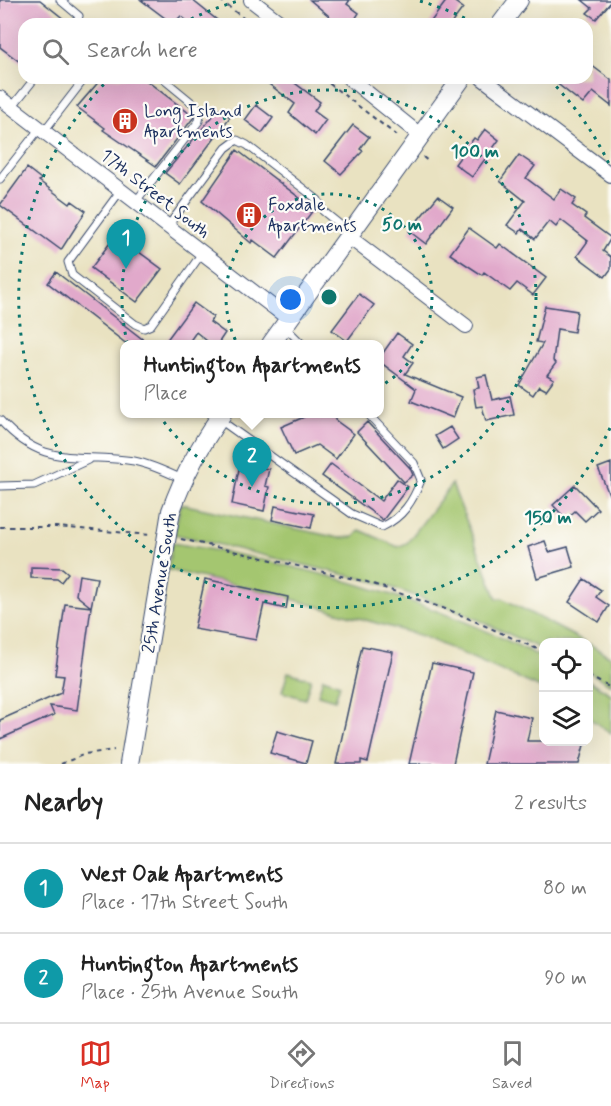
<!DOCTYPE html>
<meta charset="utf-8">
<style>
body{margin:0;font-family:Mynerve,sans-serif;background:#f2f2f2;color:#222}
.controls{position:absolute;right:18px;bottom:18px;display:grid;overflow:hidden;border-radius:12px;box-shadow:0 6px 24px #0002}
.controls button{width:54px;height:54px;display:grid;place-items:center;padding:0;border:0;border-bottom:2px solid #e0e0e0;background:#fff;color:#222;font:30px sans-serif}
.you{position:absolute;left:291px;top:300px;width:21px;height:21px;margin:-15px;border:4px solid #fff;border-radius:50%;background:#1a73e8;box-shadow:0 0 0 9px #1a73e833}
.badge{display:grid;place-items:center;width:39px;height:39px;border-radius:50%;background:#d93025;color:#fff;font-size:20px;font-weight:700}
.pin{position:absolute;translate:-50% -50px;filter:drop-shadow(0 2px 3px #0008)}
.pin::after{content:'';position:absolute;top:32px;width:21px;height:18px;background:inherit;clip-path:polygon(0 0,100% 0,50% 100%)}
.popup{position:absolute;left:120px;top:340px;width:264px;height:78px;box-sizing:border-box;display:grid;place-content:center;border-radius:12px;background:#fff;filter:drop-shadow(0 2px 4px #0005);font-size:20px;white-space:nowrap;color:#767676}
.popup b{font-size:22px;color:#222}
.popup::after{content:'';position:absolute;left:50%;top:100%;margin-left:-12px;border:12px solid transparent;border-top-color:#fff}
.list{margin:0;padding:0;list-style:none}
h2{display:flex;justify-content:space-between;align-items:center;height:78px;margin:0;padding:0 24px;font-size:26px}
h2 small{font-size:20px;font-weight:400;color:#767676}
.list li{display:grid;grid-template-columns:39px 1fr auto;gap:18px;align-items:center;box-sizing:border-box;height:90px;padding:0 24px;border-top:2px solid #e0e0e0}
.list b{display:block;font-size:22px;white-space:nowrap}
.list p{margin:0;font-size:20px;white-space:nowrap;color:#767676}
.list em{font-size:20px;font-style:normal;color:#767676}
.icon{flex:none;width:33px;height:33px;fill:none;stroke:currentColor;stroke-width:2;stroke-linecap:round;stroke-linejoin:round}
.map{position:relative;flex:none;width:611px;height:764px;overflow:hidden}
.search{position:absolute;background:#fff;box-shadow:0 6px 24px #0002;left:18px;right:18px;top:18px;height:66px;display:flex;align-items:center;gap:15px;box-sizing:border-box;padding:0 21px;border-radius:18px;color:#767676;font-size:22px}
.sheet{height:258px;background:#fff}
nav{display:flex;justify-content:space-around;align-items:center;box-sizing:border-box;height:84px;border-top:2px solid #e0e0e0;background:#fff;font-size:16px;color:#767676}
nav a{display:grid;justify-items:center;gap:3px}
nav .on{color:#d93025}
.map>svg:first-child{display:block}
.green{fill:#a4c66f;stroke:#607a66;stroke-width:1.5}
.building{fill:#e1a9cb}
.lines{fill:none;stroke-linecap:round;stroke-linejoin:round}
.service-casing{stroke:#3a4a6d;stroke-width:9}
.minor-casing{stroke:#3a4a6d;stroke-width:16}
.tertiary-casing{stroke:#3a4a6d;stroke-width:20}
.path{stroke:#3a4a6d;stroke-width:2;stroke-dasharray:4.5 4.5;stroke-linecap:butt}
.service{stroke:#fff;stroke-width:7}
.minor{stroke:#fff;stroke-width:14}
.tertiary{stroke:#fff;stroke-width:18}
.ring{fill:none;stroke:#0f766e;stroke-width:3;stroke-dasharray:3 6}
.labels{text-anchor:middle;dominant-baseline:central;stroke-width:4.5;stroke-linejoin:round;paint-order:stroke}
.poi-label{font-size:18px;fill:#1b2f5e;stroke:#fdfcf7;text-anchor:start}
.street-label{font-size:18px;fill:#1b2f5e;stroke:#fdfcf7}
.centre{fill:#0f766e;stroke:#fdfcf7;stroke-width:3}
.ring-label{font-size:18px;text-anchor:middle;font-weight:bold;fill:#0f766e;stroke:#fdfcf7;stroke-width:4.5;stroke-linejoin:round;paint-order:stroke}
</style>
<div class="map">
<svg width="611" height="764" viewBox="0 0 611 764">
<rect width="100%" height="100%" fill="#fdfcf7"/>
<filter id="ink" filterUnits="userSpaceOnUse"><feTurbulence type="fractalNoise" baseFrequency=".0167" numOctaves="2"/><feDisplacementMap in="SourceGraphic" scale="12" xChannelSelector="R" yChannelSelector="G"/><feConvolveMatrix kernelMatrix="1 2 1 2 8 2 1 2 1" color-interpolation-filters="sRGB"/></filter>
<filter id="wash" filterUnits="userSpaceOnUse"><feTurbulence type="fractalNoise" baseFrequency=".008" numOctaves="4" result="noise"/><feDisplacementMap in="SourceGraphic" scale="24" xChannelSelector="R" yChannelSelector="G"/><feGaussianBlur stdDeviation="1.35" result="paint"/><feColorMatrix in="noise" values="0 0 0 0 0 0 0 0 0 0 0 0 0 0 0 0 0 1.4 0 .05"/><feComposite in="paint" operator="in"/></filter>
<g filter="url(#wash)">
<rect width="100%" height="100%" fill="#e9e2c1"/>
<path class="green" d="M452,484L497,599L502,598L585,642H544L543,650L461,612L376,582L174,534L181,504L339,538L354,537L360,530L398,547L407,543Z
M172,543C299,563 429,599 543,658V689L422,636L267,592L168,570Z
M589,644L611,657V685L589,672Z
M288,672L311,679L305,699L282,692Z
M323,678L340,684L335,700L318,695Z
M589,681L611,694V733L589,718Z"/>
<g id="blocks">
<path class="building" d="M0,0H40L70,24H24V65L0,47Z
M141,0H192L222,24H191L181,16L173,24Z
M310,0H350L347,4L359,13L352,24H344L337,19L335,21Z
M447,0H452L463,8L451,24H429Z
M582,0H611V2L596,19L587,13L592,8Z
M587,62L611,80V106L593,92L583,104L550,78H587Z
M102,78H143L194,117L156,166L103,130L105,128L77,107Z
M261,78H288L320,102L314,111L326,120L315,135L289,113L295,104Z
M256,105L273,118L262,133L245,120Z
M219,109L230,117L180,184L165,173Z
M353,125L369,137L360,149L363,151L341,174L325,161Z
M485,129L499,140L472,177L455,164L474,138L477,140Z
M237,150L314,209L277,258L253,240L251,243L202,201Z
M519,155L535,166L526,178L554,199L561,189L576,199L572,205L586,215L584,218L611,238L603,251L611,257V269L605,277L577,256L588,241L561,220L556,227L549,221L535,239L522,229L519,233L507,225L525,201L500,181Z
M27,168L41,179L39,181L70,204L72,201L86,211L61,250L0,205Z
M438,196L453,207L426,244L409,231Z
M469,228L497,248L500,244L546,278L533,295L517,283L510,291L484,272L482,275L450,254Z
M116,235L162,269L137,302L91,268Z
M56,272L150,345H128L48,283Z
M359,294L374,305L347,341L332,330Z
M194,303L213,317L210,322L225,333L217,345H212L196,332L187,345H163Z
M545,306L577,311L574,332L557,329L553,361L556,363L547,375L554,379L546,390L539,386L533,395L519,385L543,343L536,342Z
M397,333L412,344L404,356L413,363L405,374L461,397L453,418L411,401L416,389L380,362V357Z
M486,375L492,400L510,396L514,415L486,421L482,406L476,407L473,389L479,388L477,377Z
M304,414H336L335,420L354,434L336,459L317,445L294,455L281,427L304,417Z
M367,422L410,468L413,475L404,482L357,432Z
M450,427L458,439L443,449L435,436Z
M611,463V499L598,468Z
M240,464L269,469L265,486L269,487L264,511L232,504Z
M331,464L381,501L397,479L408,487L383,520L322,476Z
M575,485L598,509L585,521L575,511L566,519L553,505Z
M275,506L314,514L311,528L272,520Z
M545,541L549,552L568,547L574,567L537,578L528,547Z
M31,567L62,568L68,573L61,582L57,579L31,578Z
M79,575L97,578L91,607L76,595Z
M205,579L288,597L286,609L264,604L256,640L194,629Z
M584,579L601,590L596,597L609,606L599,622L569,602Z
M65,604L91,607L77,710L50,706L54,715L0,739V720L61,693L64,676L55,675Z
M362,646L393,652L375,731L368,762L361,760V764H336Z
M432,663L473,672L453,764H409Z
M496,710L532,718L527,741H569L584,745L579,764H484Z
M277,731L312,741L306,763L270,753Z"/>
</g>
</g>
<g filter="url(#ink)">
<use href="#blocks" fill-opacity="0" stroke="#3a4a6d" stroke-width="1.5"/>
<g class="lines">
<g class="service-casing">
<path id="service" d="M60,0L79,16L76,24
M12,107L35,78
M44,131L85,78
M0,179L40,128
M121,190L68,262L72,275L135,324L144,328L151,325L202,253
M136,201L199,121L201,110L162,78
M168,226L226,148L237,140L247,145L318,200L323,211L349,232
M285,327L302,344
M0,420C45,470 77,452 134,461C150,464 167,472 182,479
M220,420L352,514L382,527C403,517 413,501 421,480L414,463L368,414
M0,486L34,485L88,460"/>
</g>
<g class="minor-casing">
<path id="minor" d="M251,0L282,24
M349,78L420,135
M482,78L611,175
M0,98L289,319
M349,237L466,326"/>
</g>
<g class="tertiary-casing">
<path id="tertiary" d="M501,24L519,0
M271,344L462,78
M129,764L171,511C184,475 200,445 222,414"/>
</g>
<path class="path" d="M220,0L251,24
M322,78L400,138
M423,157L429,162
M0,527H56L151,535
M181,539L367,582L454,612L544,652
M588,676L611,688
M61,764L85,754L114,750"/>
<use href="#service" class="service"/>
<use href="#minor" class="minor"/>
<use href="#tertiary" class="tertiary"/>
</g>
</g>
<g class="ring">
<circle cx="329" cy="297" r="103"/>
<circle cx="329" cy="297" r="207"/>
<path d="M610 428A310 310 0 1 1 108 80M183 23A310 310 0 0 1 238 1M420 1A310 310 0 0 1 475 23M550 80A310 310 0 0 1 610 166"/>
</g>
<defs>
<g id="building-disc" transform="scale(1.35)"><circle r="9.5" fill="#c8321e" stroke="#fdfcf7"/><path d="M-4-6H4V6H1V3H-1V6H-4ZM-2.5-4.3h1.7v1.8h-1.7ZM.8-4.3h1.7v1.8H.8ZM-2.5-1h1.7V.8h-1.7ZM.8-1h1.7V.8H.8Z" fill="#fff"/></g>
</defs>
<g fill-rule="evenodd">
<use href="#building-disc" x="125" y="121"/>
<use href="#building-disc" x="249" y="215"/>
</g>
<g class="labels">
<g class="poi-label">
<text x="144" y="111">Long Island<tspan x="144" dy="21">Apartments</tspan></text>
<text x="268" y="205">Foxdale<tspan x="268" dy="21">Apartments</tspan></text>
</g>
<g class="street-label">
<text transform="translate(155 194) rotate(38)">17th Street South</text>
<text transform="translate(160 583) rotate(-81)">25th Avenue South</text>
</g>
</g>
<circle cx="329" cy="297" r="9" class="centre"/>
<g class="ring-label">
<text x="475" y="157">100 m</text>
<text x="402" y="230">50 m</text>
<text x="548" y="523">150 m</text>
</g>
</svg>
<div class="controls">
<button><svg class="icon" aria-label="locate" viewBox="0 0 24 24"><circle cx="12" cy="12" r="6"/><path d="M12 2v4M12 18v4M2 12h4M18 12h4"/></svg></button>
<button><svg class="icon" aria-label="layers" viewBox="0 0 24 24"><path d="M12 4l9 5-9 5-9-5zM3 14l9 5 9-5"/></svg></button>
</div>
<div class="you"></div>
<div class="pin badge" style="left:126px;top:269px;background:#0f9aa8">1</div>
<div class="pin badge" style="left:252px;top:487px;background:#0f9aa8">2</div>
<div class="popup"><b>Huntington Apartments</b>Place</div>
<div class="search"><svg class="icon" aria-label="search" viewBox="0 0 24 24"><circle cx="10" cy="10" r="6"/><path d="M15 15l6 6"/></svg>Search here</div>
</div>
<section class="sheet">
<h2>Nearby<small>2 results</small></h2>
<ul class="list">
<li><span class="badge" style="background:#0f9aa8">1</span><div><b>West Oak Apartments</b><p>Place · 17th Street South</p></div><em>80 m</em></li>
<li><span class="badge" style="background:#0f9aa8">2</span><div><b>Huntington Apartments</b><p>Place · 25th Avenue South</p></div><em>90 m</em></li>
</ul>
</section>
<nav>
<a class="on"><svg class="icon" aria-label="map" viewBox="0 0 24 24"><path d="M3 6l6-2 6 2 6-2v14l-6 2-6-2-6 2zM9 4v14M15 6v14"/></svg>Map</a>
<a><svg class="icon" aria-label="directions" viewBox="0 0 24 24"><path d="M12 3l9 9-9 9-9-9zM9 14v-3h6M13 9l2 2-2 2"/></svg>Directions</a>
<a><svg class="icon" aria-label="saved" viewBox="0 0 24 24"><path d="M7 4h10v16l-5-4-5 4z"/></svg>Saved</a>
</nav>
